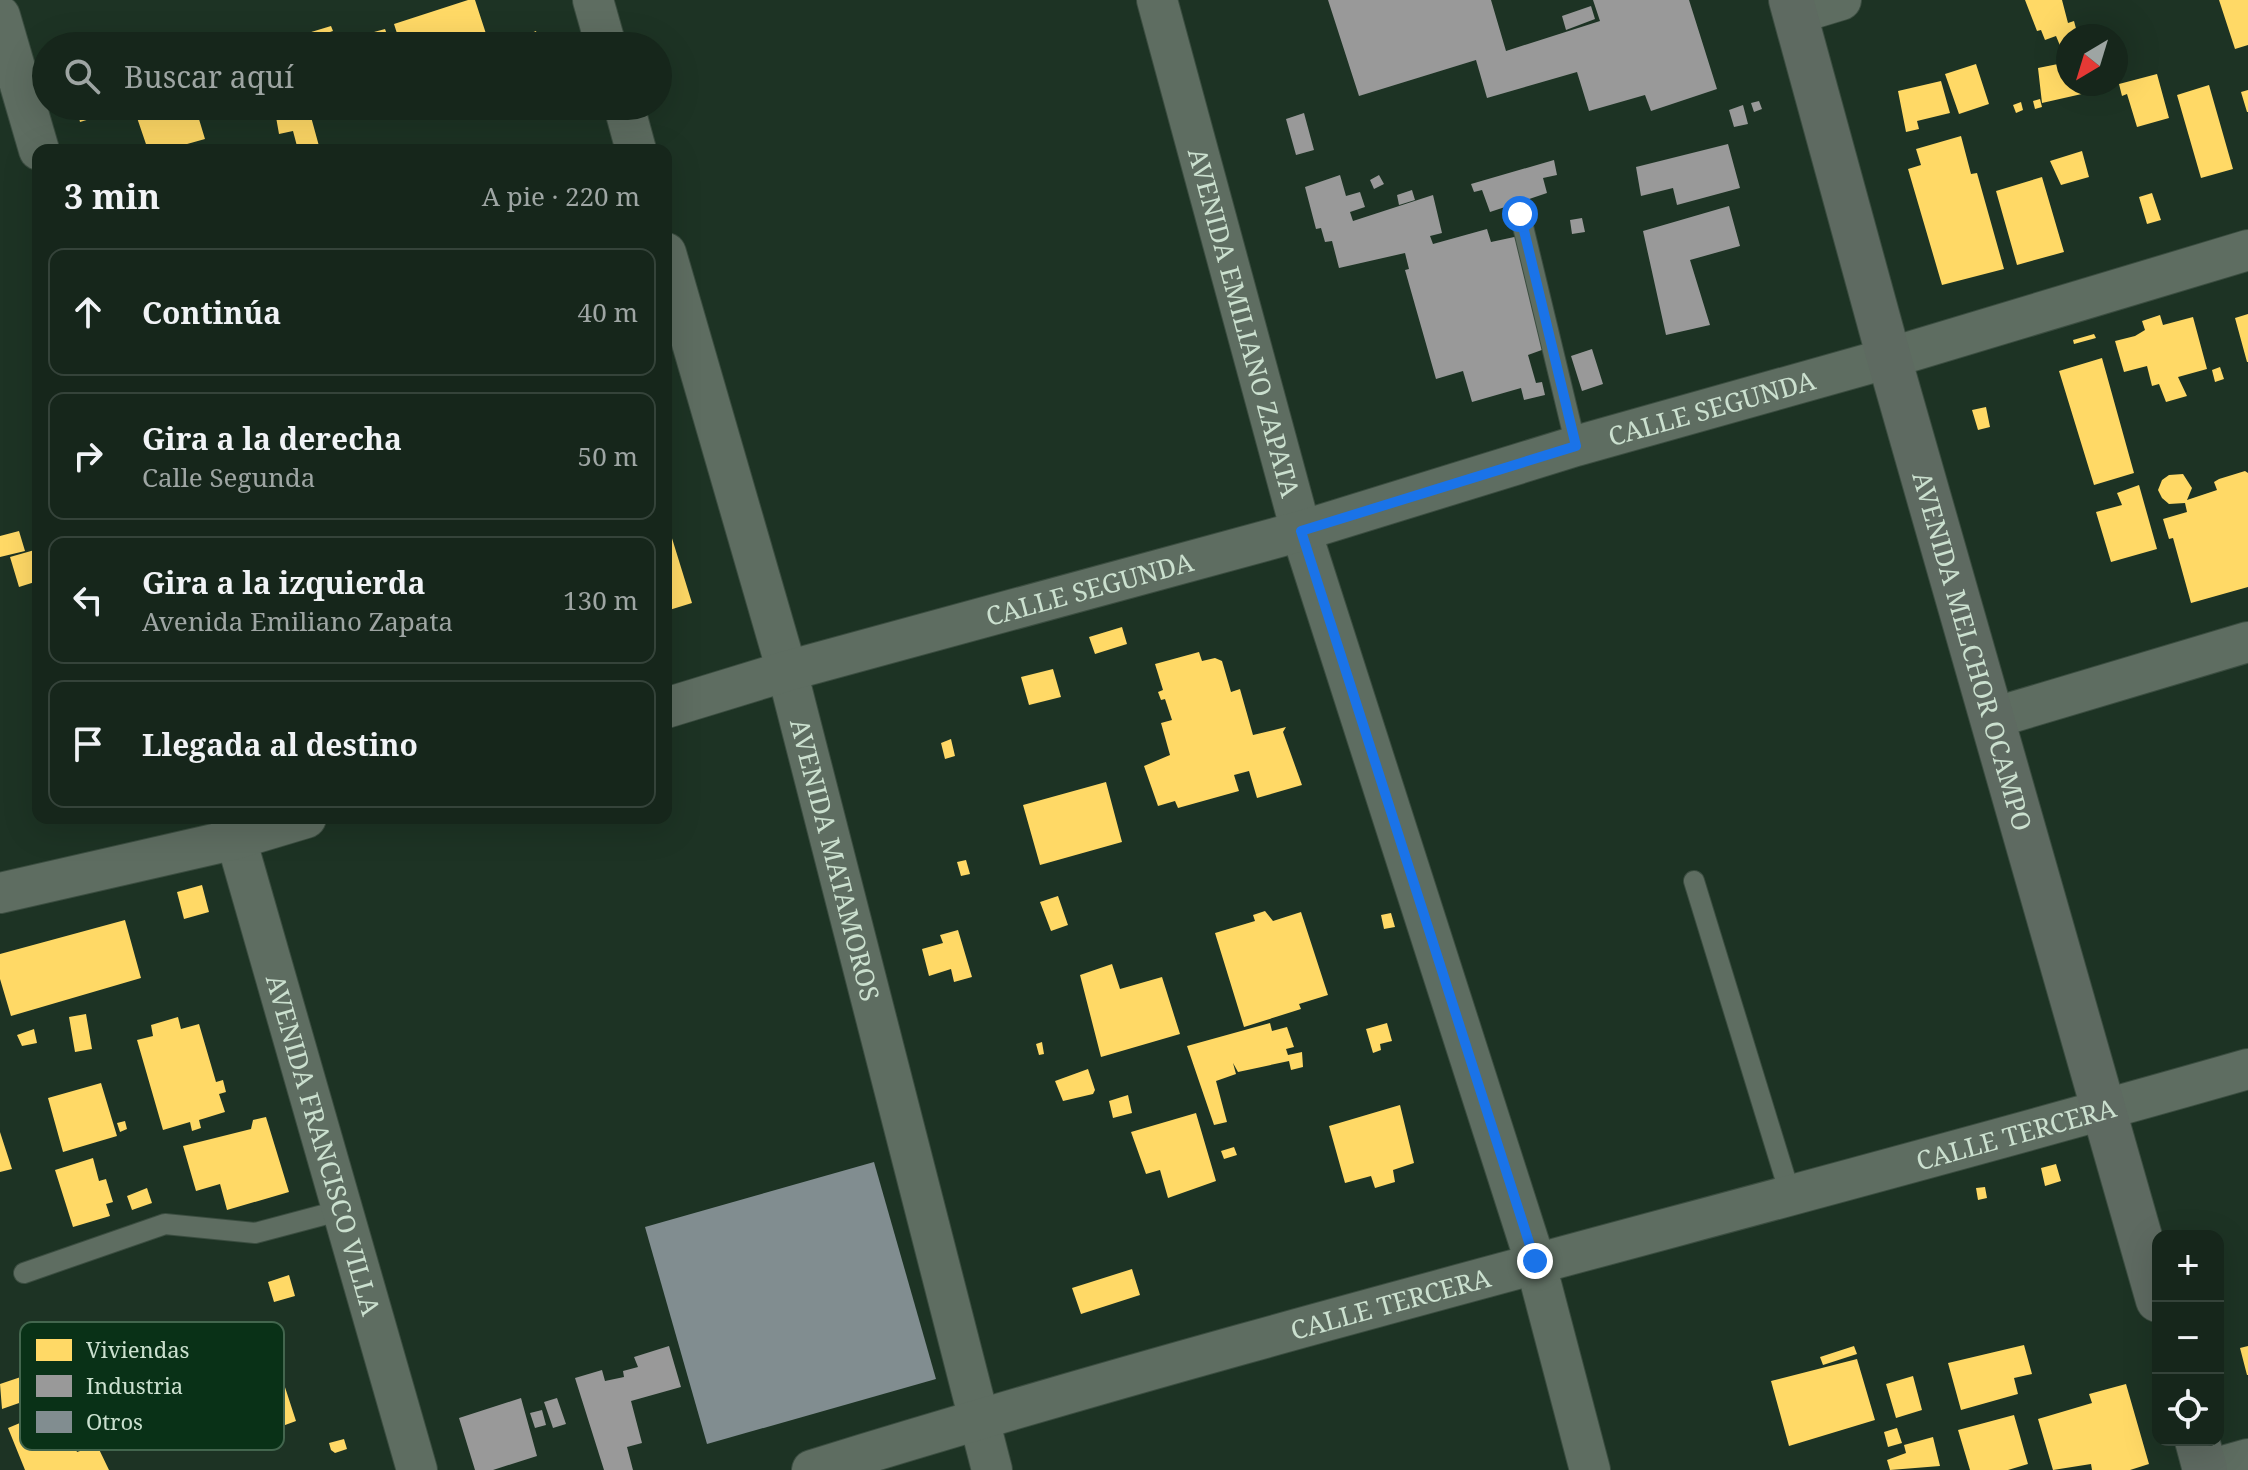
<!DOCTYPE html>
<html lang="es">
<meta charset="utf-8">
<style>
body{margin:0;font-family:"Noto Serif",serif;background:#1f2e24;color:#f1f3f6}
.controls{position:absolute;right:24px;bottom:24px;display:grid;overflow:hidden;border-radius:16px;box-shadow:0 8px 32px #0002}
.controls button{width:72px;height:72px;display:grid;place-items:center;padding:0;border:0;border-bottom:2px solid #35433a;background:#16261b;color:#f1f3f6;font:40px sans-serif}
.compass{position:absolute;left:2056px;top:24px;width:72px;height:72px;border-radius:50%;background:#16261b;box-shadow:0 8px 32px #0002;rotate:218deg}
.stop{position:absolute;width:24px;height:24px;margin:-18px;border:6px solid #1a73e8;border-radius:50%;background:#fff}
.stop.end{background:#1a73e8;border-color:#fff;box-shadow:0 2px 8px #0008}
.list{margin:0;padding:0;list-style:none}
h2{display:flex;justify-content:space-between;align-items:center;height:104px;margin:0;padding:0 32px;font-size:34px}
h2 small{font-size:26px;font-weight:400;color:#9ea5a3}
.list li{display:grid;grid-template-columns:52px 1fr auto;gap:24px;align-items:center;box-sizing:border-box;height:128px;margin:0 16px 16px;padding:0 16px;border:2px solid #35433a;border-radius:16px}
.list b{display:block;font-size:30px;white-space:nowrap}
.list p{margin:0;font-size:26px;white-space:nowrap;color:#9ea5a3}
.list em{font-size:26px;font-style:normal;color:#9ea5a3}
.icon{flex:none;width:44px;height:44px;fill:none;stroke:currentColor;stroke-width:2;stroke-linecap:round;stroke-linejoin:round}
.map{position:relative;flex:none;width:2248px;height:1470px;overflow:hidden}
.search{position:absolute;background:#16261b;box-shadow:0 8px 32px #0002;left:32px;top:32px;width:640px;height:88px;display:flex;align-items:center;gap:20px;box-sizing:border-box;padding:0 28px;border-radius:44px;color:#9ea5a3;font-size:30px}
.panel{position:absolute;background:#16261b;box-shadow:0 8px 32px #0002;left:32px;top:144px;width:640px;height:680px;border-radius:16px}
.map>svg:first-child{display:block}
.homes{fill:#ffd966}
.industry{fill:#999}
.building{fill:#818d90}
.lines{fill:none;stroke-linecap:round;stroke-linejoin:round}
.lane-casing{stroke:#3b4d40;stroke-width:22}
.street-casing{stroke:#3b4d40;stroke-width:42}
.secondary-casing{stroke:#3b4d40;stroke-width:46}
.lane{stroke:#5e6d61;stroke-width:20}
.street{stroke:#5e6d61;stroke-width:40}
.secondary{stroke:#5e6a61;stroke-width:44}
.route{stroke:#1a73e8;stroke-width:10}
.labels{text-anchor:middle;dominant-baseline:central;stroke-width:8;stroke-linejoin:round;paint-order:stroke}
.street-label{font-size:26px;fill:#cbe0cf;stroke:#093117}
.key{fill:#093117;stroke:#43664e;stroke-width:2}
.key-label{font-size:22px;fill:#cbe0cf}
</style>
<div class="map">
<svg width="2248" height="1470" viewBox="0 0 2248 1470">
<rect width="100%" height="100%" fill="#1d3324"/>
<path class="homes" d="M468,0H475L490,46H401L394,24Z
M2025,0H2062L2068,23L2074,21L2078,36H2068V45L2061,48L2056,36L2045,40L2041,30L2037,31Z
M2219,0H2248V45L2235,49Z
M331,26L333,31L327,33L330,46H301L298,36Z
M385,29L388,37L377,41L374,32Z
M536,31L540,46H501Z
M290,38L293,46H267V45Z
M2068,62V84H2093L2095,91L2042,103L2038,68Z
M1976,64L1989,104L1959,114L1945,74Z
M2157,74L2169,118L2137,127L2127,94L2122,96L2119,84Z
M1941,81L1950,113L1917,121L1919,129L1906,132L1898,91Z
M2209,85L2233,169L2201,178L2177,95Z
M2248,90V112H2247L2241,92Z
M2040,99L2042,107L2035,109L2033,101Z
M2021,102L2023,110L2016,113L2013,105Z
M76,106H129V107L80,122Z
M133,106H195L205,139L180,146L182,150H148Z
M308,106L319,146L298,150L293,131L279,134L276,117L270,107Z
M419,106H447V107L422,114Z
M1961,136L1971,174L1977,173L2004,269L1942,285L1908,169L1921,165L1916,149Z
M2082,151L2089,177L2061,185L2050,161Z
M2042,177L2064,252L2017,265L1996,191Z
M2152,193L2161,220L2147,224L2139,197Z
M2248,314V362H2247L2235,318Z
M2160,315L2163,325L2193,317L2207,369L2178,377L2187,396L2166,402L2159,384L2152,386L2147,366L2124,372L2115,341L2135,336L2145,330L2142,321Z
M2094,334L2096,338L2074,344L2073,340Z
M2102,358L2134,473L2094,485L2059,371Z
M2220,367L2224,379L2215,382L2212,370Z
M1986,407L1990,427L1978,430L1972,410Z
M2245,471L2248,473V587L2191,603L2173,538L2169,539L2163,519L2187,512L2185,503L2169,504L2162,498L2158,490L2162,480L2169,475L2183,474L2192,488L2187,500L2217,490L2214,482L2219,479Z
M2139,485L2157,549L2111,562L2096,512L2122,505L2117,493Z
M19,531L25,551L0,557V536Z
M671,535L692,603L666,611V537Z
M38,549V581L19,587L10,557Z
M1122,627L1127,644L1095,654L1089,637Z
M1199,652L1202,661L1215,658L1222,661L1231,692L1240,689L1253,735L1286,727L1283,732L1302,785L1257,798L1249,771L1234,775L1239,791L1178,808L1175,801L1158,806L1144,766L1170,755L1161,723L1172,720L1165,699L1161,700L1158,692L1163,690L1155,664Z
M1053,669L1061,697L1029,705L1021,677Z
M951,739L955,756L945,759L941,743Z
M1106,782L1122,842L1040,865L1023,805Z
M966,860L970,874L961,876L957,862Z
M202,885L209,912L184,919L177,892Z
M1058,896L1068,925L1051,931L1040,902Z
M1265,911L1273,921L1301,912L1328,995L1299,1004L1301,1009L1244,1027L1215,933L1255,921L1253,915Z
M1391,913L1395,927L1384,929L1381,915Z
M125,920L141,978L11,1016L0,979V954Z
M958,930L972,977L954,982L951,969L929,976L922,949L943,943L940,935Z
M1112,964L1120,989L1162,977L1180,1034L1101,1057L1080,975Z
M86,1014L92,1049L75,1052L69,1017Z
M178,1017L181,1029L199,1024L216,1082L223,1080L226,1092L219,1094L225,1112L199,1120L201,1128L192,1131L190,1122L163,1130L137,1040L153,1036L151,1025Z
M1270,1023L1272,1031L1287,1027L1294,1047L1286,1049L1288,1055L1302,1052L1303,1067L1291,1070L1289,1061L1238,1072L1233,1063L1236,1074L1216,1081L1227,1122L1214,1125L1187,1046Z
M1387,1023L1392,1041L1380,1044L1381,1050L1373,1053L1366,1029Z
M34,1029L37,1043L22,1046L17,1035Z
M1042,1042L1044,1054L1039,1055L1036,1044Z
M1088,1069L1095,1090L1093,1094L1063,1101L1055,1081Z
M101,1083L117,1136L63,1152L48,1098Z
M1128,1095L1132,1113L1113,1118L1109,1101Z
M1400,1105L1414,1163L1393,1170L1395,1182L1375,1188L1371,1176L1345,1183L1329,1126Z
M1196,1113L1216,1181L1168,1198L1160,1170L1146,1174L1131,1132Z
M266,1117L289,1192L227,1210L220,1184L196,1191L183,1146L251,1129L253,1120Z
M125,1121L127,1129L120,1132L117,1123Z
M0,1132L12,1169L0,1172Z
M1234,1147L1237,1155L1224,1159L1221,1151Z
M93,1158L99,1181L106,1179L113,1202L106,1204L110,1216L73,1227L55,1170Z
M2056,1164L2061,1181L2045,1186L2041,1168Z
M1985,1187L1987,1198L1978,1200L1976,1188Z
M147,1188L152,1203L132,1210L127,1196Z
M1132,1269L1140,1295L1081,1314L1072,1288Z
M289,1275L295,1296L274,1302L268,1282Z
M2024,1345L2032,1374L2014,1378L2018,1394L1961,1410L1948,1363Z
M1854,1346L1857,1354L1823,1365L1820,1357Z
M2248,1346V1375H2247L2240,1348Z
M74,1359L82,1381L2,1409L0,1384Z
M1857,1359L1875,1420L1789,1446L1771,1381Z
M1913,1376L1922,1410L1896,1418L1886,1384Z
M283,1381L296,1421L250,1438L236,1401L253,1394L250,1387L259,1384L261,1390Z
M2126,1384L2149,1464L2130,1470H2092L2091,1464L2053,1470L2038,1419L2092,1403L2089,1394Z
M58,1407L77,1452L80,1451L76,1445L90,1438L93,1445L96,1443L109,1470H25L8,1428Z
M2014,1415L2028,1464L2008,1470H1970L1958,1430Z
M1897,1428L1902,1443L1888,1447L1884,1432Z
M1933,1437L1940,1466L1890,1470L1887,1460L1906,1453L1904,1445Z
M344,1439L347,1449L335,1453L331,1450L329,1443Z"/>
<path class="industry" d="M1328,0H1491L1506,51L1600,21L1593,0H1689L1717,89L1651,111L1645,95L1589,111L1577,72L1487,98L1476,60L1359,96Z
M1591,6L1595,19L1566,30L1562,16Z
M1759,101L1762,109L1754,112L1751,103Z
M1743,105L1748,124L1734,127L1729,110Z
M1304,113L1314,150L1296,155L1286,119Z
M1728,144L1740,188L1677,205L1673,188L1641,196L1636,167Z
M1554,160L1557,175L1543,178L1547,193L1490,212L1482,190L1474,192L1471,184Z
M1340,175L1346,196L1360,192L1365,207L1350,212L1353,221L1433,195L1442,233L1430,236L1433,244L1487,229L1491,242L1519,236L1550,347L1528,355L1536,383L1542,382L1545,395L1524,400L1521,388L1472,402L1463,371L1436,379L1405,270L1409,269L1405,253L1339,268L1332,241L1325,242L1321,228L1316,229L1305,187Z
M1379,175L1384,184L1374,189L1370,180Z
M1412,190L1415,200L1399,205L1397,195Z
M1729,206L1740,246L1690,260L1710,325L1666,335L1643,231Z
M1582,218L1585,232L1572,234L1570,220Z
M1592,349L1603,384L1582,391L1571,356Z
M669,1346L681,1387L631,1401L642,1443L627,1447L633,1470H604L575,1378L602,1370L605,1381L624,1377L623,1371L638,1367L634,1357Z
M521,1398L537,1456L493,1470H475L459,1418Z
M557,1398L566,1424L553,1428L544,1402Z
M542,1410L546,1425L535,1428L530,1413Z"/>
<path class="building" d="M874,1162L936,1379L707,1444L645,1227Z"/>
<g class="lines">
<g class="lane-casing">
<path id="lane" d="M1520,214L1576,446
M1694,881L1790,1194
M24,1273L165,1224L255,1233L342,1210"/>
</g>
<g class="street-casing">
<g id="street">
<path d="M593,0L606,46"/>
<path id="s1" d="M1157,0L1301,531L1535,1261L1590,1470"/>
<path d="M1795,14L1841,0"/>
<path d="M0,16L39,150"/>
<path d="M624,106L636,150"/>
<path id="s2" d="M666,253L787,671L992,1470"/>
<path id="s3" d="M666,708L787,671L1301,531L1576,446L1889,358L2248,250"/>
<path d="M1993,718L2248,642"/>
<path id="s4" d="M230,818L417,1470"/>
<path d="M0,893L236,839L306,818"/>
<path id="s5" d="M812,1470C1287,1323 1770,1206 2248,1069"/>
<path d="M2209,1470L2248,1459"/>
</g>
</g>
<g class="secondary-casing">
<g id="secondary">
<path id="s6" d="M1791,0L1889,358L2158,1300"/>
<path d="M2197,1440L2205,1470"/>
</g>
</g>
<use href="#lane" class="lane"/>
<use href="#street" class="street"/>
<use href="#secondary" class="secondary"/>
</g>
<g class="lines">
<path class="route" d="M1520,214L1576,446L1301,531L1535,1261"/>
</g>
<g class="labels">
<g class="street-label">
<text stroke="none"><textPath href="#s1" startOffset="334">AVENIDA EMILIANO ZAPATA</textPath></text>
<text stroke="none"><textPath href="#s3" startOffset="1088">CALLE SEGUNDA</textPath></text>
<text stroke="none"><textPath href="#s3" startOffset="440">CALLE SEGUNDA</textPath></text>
<text stroke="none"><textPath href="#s6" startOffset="676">AVENIDA MELCHOR OCAMPO</textPath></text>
<text stroke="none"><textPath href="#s2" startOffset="630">AVENIDA MATAMOROS</textPath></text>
<text stroke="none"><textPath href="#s5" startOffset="1250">CALLE TERCERA</textPath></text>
<text stroke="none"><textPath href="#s4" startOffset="340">AVENIDA FRANCISCO VILLA</textPath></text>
<text stroke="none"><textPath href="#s5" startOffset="602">CALLE TERCERA</textPath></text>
</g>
</g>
<rect x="20" y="1322" width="264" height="128" rx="12" class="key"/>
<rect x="36" y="1339" width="36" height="22" fill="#ffd966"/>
<rect x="36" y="1375" width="36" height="22" fill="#999"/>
<rect x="36" y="1411" width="36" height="22" fill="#818d90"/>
<g class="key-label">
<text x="86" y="1358">Viviendas</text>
<text x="86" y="1394">Industria</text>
<text x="86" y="1430">Otros</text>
</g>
</svg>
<div class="controls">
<button>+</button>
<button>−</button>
<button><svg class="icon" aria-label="locate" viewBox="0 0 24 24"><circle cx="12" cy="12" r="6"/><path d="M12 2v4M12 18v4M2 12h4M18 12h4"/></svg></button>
</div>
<svg class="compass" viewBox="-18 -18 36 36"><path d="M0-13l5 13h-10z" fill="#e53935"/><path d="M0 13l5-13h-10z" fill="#9ea5a3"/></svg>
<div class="stop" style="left:1520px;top:214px"></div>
<div class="stop end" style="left:1535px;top:1261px"></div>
<div class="search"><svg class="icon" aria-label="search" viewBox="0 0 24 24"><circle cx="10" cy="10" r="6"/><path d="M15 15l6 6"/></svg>Buscar aquí</div>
<section class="panel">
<h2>3 min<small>A pie · 220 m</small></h2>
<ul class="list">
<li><svg class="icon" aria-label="ahead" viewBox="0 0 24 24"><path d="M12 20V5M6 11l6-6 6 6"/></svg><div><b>Continúa</b></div><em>40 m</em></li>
<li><svg class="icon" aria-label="right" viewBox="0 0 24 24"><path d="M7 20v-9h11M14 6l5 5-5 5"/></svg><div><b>Gira a la derecha</b><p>Calle Segunda</p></div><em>50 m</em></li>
<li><svg class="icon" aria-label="left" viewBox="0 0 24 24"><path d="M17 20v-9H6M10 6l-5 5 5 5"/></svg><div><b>Gira a la izquierda</b><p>Avenida Emiliano Zapata</p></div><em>130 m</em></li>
<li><svg class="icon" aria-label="arrive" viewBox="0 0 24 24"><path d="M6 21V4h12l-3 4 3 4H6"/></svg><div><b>Llegada al destino</b></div></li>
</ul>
</section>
</div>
